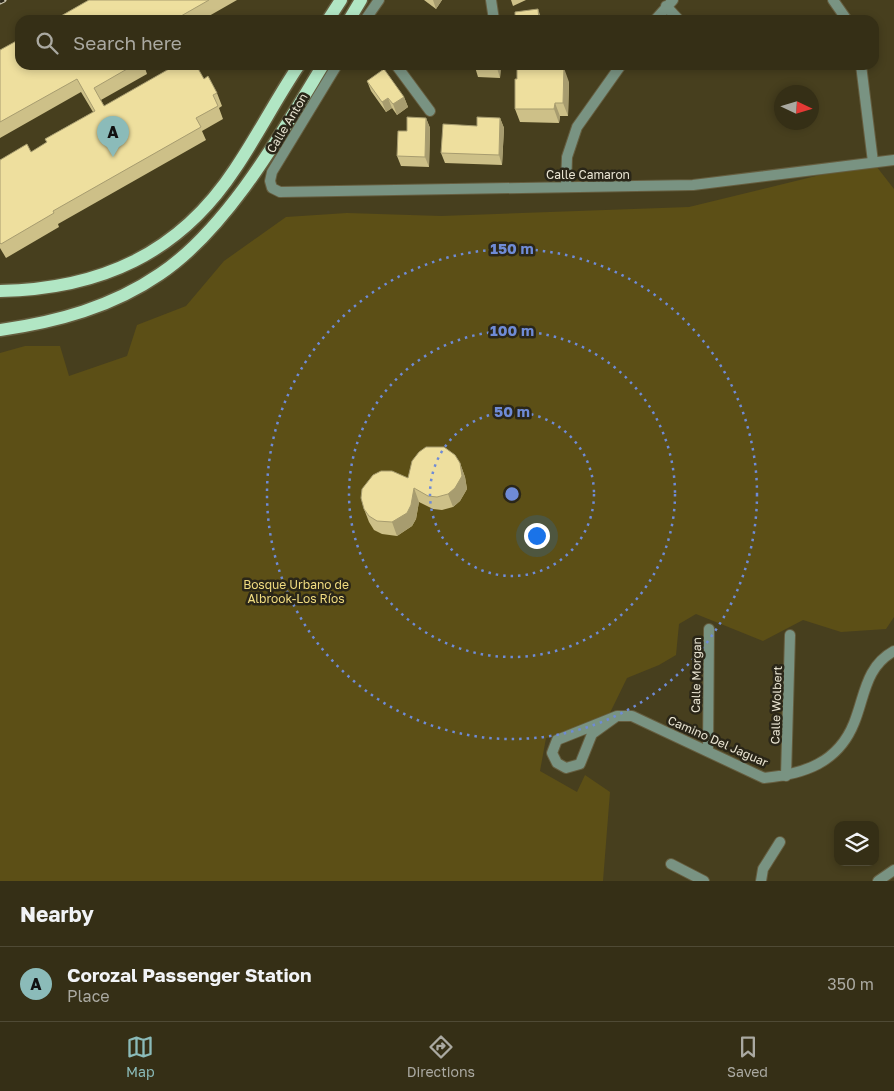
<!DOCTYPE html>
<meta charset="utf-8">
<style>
body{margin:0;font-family:"Golos Text",sans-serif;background:#3d371f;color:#f1f3f6}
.controls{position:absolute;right:15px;bottom:15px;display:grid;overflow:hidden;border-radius:10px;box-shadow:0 2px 8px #0003}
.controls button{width:45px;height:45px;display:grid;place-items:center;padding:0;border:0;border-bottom:1px solid #4f4a35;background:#352f16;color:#f1f3f6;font:25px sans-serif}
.compass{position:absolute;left:774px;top:85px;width:45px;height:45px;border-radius:50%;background:#352f16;box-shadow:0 2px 8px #0003;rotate:94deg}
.you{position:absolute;left:536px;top:535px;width:18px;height:18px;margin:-12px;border:4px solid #fff;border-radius:50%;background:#1a73e8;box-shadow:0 0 0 8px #1a73e833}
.badge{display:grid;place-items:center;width:32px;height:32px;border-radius:50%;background:#8bbbb9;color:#111;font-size:16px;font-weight:700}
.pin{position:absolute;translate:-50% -41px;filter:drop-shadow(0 1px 2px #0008)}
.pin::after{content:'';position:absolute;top:26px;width:18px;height:15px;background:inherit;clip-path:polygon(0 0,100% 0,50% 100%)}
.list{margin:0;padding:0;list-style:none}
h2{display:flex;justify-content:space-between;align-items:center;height:65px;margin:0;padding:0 20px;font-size:21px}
h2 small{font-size:16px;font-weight:400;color:#aaa9a1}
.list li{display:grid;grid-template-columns:32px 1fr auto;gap:15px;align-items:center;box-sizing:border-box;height:75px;padding:0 20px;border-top:1px solid #4f4a35}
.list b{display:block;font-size:19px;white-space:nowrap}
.list p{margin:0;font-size:16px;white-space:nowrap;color:#aaa9a1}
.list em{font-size:16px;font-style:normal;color:#aaa9a1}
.icon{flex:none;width:28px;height:28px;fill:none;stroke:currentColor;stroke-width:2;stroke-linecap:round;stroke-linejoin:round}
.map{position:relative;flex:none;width:894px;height:881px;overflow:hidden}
.search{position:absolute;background:#352f16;box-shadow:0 2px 8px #0003;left:15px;right:15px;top:15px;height:55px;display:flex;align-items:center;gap:12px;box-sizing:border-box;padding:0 18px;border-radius:15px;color:#aaa9a1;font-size:19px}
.sheet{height:140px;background:#352f16}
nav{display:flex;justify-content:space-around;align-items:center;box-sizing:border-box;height:70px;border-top:1px solid #4f4a35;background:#352f16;font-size:14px;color:#aaa9a1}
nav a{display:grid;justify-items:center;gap:2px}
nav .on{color:#8bbbb9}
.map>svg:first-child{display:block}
.green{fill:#5c4f16}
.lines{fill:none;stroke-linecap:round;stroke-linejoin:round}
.street-casing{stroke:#655d3f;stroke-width:12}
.primary-casing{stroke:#655d3f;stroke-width:15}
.street{stroke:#799382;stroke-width:10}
.primary{stroke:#b1e6c4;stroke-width:12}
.rail-casing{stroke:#ccc6b1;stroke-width:5}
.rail{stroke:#2a2618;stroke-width:3;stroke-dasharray:9;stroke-linecap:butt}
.wall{fill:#cdc088}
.shaded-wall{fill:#a79c6f}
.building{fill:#eedf9e;stroke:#a79c6f}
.ring{fill:none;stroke:#6f8bd6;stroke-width:2.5;stroke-dasharray:2.5 5}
.labels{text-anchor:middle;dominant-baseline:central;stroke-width:5;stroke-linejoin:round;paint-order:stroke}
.street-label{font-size:12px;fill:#ebe6d4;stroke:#2a2618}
.park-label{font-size:12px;fill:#f1dc80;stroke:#2a2618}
.centre{fill:#6f8bd6;stroke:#2a2618;stroke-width:2.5}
.ring-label{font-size:15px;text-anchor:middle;font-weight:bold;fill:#6f8bd6;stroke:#2a2618;stroke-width:5;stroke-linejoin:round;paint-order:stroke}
</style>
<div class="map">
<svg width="894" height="881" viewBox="0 0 894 881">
<rect width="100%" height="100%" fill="#473f1e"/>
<path class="green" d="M873,162L894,189V617L886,629L841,632L803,620L763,641L696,614L679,624L676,655L659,665L627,678L606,721L573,734L546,738L540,771L577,792L585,775L610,792L603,881H0V353L25,346H60L69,376L127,356L137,325L186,306L224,261L286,217L347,213L441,216L689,207Z"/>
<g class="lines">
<g class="street-casing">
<path id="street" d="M491,0L494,20
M833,0L847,20
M666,6L679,20
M365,20L379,0
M655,20L673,0
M337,65L272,172L270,181L272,188L280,192L693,185L894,160
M396,65L430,111
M861,65L873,162
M566,187L567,157L577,127L621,65
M617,716H632L764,778C804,774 838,763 854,723C865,696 865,667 894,651
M617,716L592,734L580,764L566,768L557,763L552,753L557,740Z
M708,751L709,629
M786,776L790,635
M671,864L704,881
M761,881L763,869L780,842
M878,881L894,870"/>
</g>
<g class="primary-casing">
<path id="primary" d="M328,20L341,0
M349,20L361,0
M0,291C100,289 179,254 235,169C258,135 276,99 299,65
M0,330C57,322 112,307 160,274C227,229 281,134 323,65"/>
</g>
<use href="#street" class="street"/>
<use href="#primary" class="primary"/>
<g class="rail-casing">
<path id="rail" d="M0,2L4,0"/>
</g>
<use href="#rail" class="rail"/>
</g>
<path class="wall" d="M89,0H237L202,20H54Z
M424,0H442L436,9Z
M511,0H526L513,6Z
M0,50L20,65H144L147,74L101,100L104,106L204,79L217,93L222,106L219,108L223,119L202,131L206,140L58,224L59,227L6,258L0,248V160L31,152L47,143L45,139L93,112L81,92L0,138Z
M501,65L500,78L478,77L475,67Z
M367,81L404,97L408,107L397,115L392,108L386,112L371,91Z
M569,82L568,116H560L559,123L520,122L515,109Z
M426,118L430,128L429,167L401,166L397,156L407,131Z
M500,118L504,128L502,165L445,163L441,153Z
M460,463L465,477L467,489L460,501L453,507L442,510L433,509L419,502L416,519L412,526L397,536L382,534L374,530L369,522L364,509L408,478Z"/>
<path class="shaded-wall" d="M433,0H442L436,9Z
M538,9L542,20H539Z
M414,65H422L416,70Z
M497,65H501L500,78L497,68Z
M564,68L569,82L568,116L563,103Z
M404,97L408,107L397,115L393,104Z
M388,98L392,108L386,112L382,102Z
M555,103L560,116L559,123L554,109Z
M426,118L430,128L429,167L425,157Z
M500,118L504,128L502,165L499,155Z
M460,463L465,477L467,489L460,501L453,507L448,494Z
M414,488L419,502L416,519L412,526L397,536L392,522Z"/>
<path class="building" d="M89,0H209L174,20H54Z
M538,9L539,20H515V12Z
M20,39V65H134L94,88L104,106L176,65H196L204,79L208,76L217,93L213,95L218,106L196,118L201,127L53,211L54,213L1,244L0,243V160L27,144L31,152L47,142L45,139L95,111L77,79L0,122V50Z
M475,65H497V68L475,67Z
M517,67L564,68L563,103H555L554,109H515V79H517Z
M384,69L404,97L393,104L388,98L382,102L367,81Z
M407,117L426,118L425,157L397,156L398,131H407Z
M477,117L500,118L499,155L441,153L443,124L477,126Z
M426,447H444L455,455L460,463L462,476L455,488L448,494L437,497L428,496L414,488L411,505L407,513L392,522L377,521L369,516L364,509L361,498L362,489L373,475L381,471H392L408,478L412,461L419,452Z"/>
<g class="ring">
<circle cx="512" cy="494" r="82"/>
<circle cx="512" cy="494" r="163"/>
<circle cx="512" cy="494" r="245"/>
</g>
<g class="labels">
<g class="street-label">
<text transform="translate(287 123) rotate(-59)">Calle Anton</text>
<text x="588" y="174">Calle Camaron</text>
<text transform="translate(696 675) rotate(-89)">Calle Morgan</text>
<text transform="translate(776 705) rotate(-88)">Calle Wolbert</text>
<text transform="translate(718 741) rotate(24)">Camino Del Jaguar</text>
</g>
<g class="park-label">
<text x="296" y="584">Bosque Urbano de<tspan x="296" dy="14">Albrook-Los Ríos</tspan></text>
</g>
</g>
<circle cx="512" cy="494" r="8" class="centre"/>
<g class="ring-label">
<text x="512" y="254">150 m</text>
<text x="512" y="336">100 m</text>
<text x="512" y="417">50 m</text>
</g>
</svg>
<div class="controls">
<button><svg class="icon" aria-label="layers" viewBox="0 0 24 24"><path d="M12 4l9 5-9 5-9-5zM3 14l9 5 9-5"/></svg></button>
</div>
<svg class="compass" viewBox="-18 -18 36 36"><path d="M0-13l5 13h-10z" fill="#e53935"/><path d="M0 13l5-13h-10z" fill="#aaa9a1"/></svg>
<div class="you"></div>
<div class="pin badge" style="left:113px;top:157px">A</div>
<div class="search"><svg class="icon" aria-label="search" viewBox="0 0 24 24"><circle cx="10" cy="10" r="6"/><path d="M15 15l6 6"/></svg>Search here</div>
</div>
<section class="sheet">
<h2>Nearby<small></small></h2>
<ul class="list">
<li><span class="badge">A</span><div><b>Corozal Passenger Station</b><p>Place</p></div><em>350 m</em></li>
</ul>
</section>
<nav>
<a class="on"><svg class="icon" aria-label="map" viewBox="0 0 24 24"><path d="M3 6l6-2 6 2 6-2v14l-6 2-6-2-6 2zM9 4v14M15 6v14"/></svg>Map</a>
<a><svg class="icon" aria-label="directions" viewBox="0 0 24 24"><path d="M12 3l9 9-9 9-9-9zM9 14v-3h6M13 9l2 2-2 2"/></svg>Directions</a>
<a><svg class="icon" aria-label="saved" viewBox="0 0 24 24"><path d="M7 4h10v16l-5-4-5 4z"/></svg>Saved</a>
</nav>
